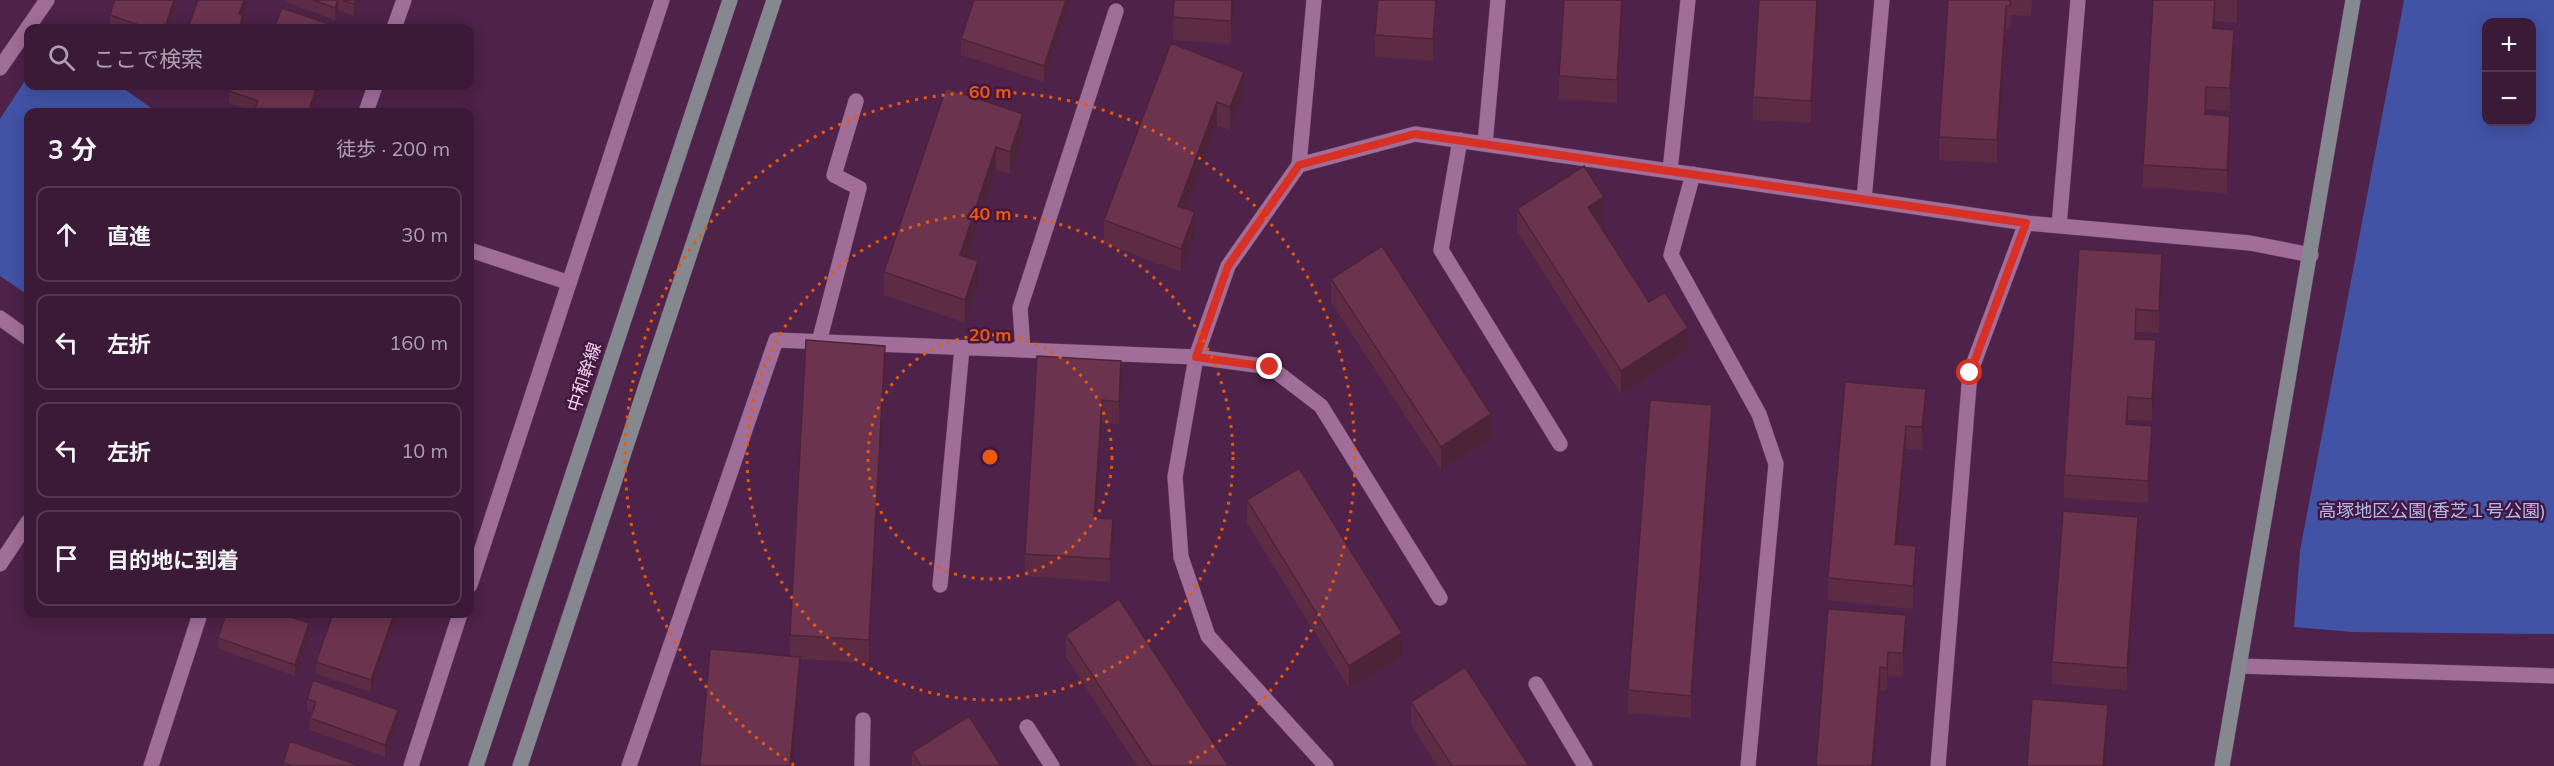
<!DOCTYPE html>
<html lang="ja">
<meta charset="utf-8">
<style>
body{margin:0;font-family:Mulish,"Noto Sans JP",sans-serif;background:#41233f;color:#f1f3f6}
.controls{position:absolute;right:18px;top:18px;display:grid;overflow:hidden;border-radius:12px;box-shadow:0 3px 15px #0003}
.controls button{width:54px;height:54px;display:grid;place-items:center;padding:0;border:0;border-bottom:2px solid #543852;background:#3a1a37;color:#f1f3f6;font:30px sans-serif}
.stop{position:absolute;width:18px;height:18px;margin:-14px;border:4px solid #d93025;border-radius:50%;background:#fff}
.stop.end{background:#d93025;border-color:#fff;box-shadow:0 2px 6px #0008}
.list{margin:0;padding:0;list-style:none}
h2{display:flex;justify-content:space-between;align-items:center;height:78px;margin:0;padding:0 24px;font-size:26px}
h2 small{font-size:20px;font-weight:400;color:#aba1ad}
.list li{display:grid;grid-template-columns:39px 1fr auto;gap:18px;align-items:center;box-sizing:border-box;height:96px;margin:0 12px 12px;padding:0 12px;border:2px solid #543852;border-radius:12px}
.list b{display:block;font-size:22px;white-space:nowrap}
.list em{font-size:20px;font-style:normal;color:#aba1ad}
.icon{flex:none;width:33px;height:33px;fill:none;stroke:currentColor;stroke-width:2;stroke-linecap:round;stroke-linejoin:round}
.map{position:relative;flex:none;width:2554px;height:766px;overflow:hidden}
.search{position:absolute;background:#3a1a37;box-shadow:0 3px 15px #0003;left:24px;top:24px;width:450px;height:66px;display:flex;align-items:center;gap:15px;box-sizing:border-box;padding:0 21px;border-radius:12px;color:#aba1ad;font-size:22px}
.panel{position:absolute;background:#3a1a37;box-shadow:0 3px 15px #0003;left:24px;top:108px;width:450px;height:510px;border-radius:12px}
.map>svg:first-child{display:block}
.green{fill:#4253a6;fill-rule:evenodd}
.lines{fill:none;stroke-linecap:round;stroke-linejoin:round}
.lane-casing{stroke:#684164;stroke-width:16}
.street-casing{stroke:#684164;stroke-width:16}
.secondary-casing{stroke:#684164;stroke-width:16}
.lane{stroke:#a16e9a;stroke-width:15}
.street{stroke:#a16e9a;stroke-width:15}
.secondary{stroke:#85888e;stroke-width:15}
.wall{fill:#5d2c44}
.shaded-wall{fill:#4c2437}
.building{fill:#6c334f;stroke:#4c2437;stroke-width:1.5}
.route{stroke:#d93025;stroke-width:8}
.ring{fill:none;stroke:#e8590c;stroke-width:3;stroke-dasharray:3 6}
.labels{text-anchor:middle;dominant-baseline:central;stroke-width:5;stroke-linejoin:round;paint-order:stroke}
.street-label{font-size:18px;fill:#f1d5ec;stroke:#43173f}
.park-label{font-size:18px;fill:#b0beed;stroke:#43173f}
.centre{fill:#e8590c;stroke:#43173f;stroke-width:3}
.ring-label{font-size:18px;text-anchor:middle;font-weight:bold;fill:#e8590c;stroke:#43173f;stroke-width:5;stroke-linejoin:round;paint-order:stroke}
</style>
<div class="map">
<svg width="2554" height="766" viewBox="0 0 2554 766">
<rect width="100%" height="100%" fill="#4e2249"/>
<path class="green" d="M2404,0H2554V634L2352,632L2294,627L2300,551ZM2486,22H2532V122H2486Z
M28,76V86H120L157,112H28V295L0,276V119Z"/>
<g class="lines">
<g class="lane-casing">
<path id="lane" d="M1314,0L1299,165L1228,266L1196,357L1175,477L1181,557L1208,636L1326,766
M1460,140L1441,250L1560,444
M1485,144L1498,0
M1299,165L1415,134L2026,223L2250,243L2311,255
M1670,171L1688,0
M1693,174L1671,255L1759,414L1776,464L1748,766
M1864,199L1882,0
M2059,226L2078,0
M819,342L859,188L834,175L856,101
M1023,350L1020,308L1116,11
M940,585L962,348
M1536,684L1585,766
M1027,727L1052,766
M629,766L776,340L1196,357L1270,367L1321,406L1440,598
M862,766L863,720
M1938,766L1970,373L2026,223"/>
</g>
<g class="street-casing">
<path id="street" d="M394,28L404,0
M0,68L47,0
M366,112L375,86
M470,250L567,282
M0,318L28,338
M0,564L28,522
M470,585L662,0
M2239,666L2554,676
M151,766L200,614
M411,766L460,614"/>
</g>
<g class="secondary-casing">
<path id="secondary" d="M476,766L730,0
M520,766L774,0
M2222,766L2353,0"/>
</g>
<use href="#lane" class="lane"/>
<use href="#street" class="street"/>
<use href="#secondary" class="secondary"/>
</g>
<path class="wall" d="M115,0H178L169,28H115L110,26V15Z
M287,0H360L354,16L338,10L335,20L287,2Z
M1071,0L1044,82L961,55V39Z
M1174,0H1234L1231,44L1173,40Z
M1378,0H1437L1433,61L1375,57V35Z
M1623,0L1617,103L1559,99V76Z
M1759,0H1819L1811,123L1753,120V97Z
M1948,0H2032L2031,16L2011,15L2010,29H2006L1997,163L1939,160V137Z
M2153,0H2239L2237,23L2215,21L2214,28L2234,52L2230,111L2206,109V114L2230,138L2227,193L2143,187V165Z
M1171,43L1244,94L1230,130L1217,125L1185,208L1195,234L1181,272L1104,243V220Z
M946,88L1023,137L1010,174L996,170L967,257L978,284L965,323L884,295V272Z
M229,91L317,99L312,112H255L229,103Z
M1517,209L1604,219L1598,223L1649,302L1688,350L1621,394L1517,231Z
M2079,249L2162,277L2159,333L2136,332V339L2156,363L2152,421L2128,420V424L2152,449L2148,503L2064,498V475Z
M1331,279L1491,437L1441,470L1331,302Z
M1037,356L1121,384L1119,424L1102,423L1095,518L1113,542L1110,582L1025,576V554Z
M885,368L869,663L800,659V680L790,656V635Z
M1845,382L1926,412L1922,450L1906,449L1897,544L1916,569L1913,609L1828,600V578Z
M1712,427L1691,718L1628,713V690Z
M1247,500L1402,656L1349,688L1247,523Z
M2138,540L2127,690L2052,684V662Z
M1828,609L1906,638L1903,676L1888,675L1887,690H1880Z
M333,614H398L371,692L316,674V662Z
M309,635L295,676L218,649V638Z
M1066,635L1228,766H1137L1066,657Z
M307,699L398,721L385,757L310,730V718L312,712L307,711Z
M1411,702L1529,766H1437L1411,725Z
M912,752L1001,766H912Z
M283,763L360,766H283Z"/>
<path class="shaded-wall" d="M174,0H178L169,28H165Z
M244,0H246V6L239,26V14Z
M338,0V10L335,20V8Z
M356,0H360L354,16V4Z
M1066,0H1071L1044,82V66Z
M1232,0H1234L1231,44V21Z
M1436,0H1437L1433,61V39Z
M1622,0H1623L1617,103V80Z
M1817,0H1819L1811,123V101Z
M2215,0V21L2213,51V28Z
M2237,0H2239L2237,23Z
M2006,6V29L1997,163V140Z
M243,15V28H239Z
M2234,30V52L2230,111V88Z
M1244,72V94L1230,130V107Z
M317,87V99L312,112H308Z
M2206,87V109L2205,136V114Z
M1217,102V125L1178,228V206Z
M1023,114V137L1010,174V152Z
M2230,116V138L2227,193V170Z
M996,147V170L960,278V255Z
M1604,197V219L1588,230V207Z
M1195,212V234L1181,272V249Z
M2162,254V277L2159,333V311Z
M978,261V284L965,323V300Z
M2136,309V332L2135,361V339Z
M1688,328V350L1621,394V371Z
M2156,340V363L2152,421V399Z
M885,346V368L869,663V640Z
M1121,361V384L1119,424V402Z
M1926,389V412L1922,450V427Z
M2128,397V420L2126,447V424Z
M1102,400V423L1094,541V518Z
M1712,405V427L1691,718V696Z
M1491,414V437L1441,470V447Z
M1906,426V449L1895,567V544Z
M2152,426V449L2148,503V481Z
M2138,517V540L2127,690V668Z
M1113,519V542L1110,582V559Z
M1916,546V569L1913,609V586Z
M394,614H398L371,692V680Z
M1906,615V638L1903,676V653Z
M309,623V635L295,676V665Z
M1402,633V656L1349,688V666Z
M1888,652V675L1887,690V668Z
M800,657V680L792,766H790Z
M1880,667V690L1874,766H1872Z
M2108,705V728L2105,766H2103Z
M398,710V721L385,757V745Z"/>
<path class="building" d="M115,0H174L165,28H148L110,15Z
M198,0H244L239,14L243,15L239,28H188Z
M313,0H338L335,8Z
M342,0H356L354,4Z
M974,0H1066L1044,66L961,39Z
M1174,0H1232L1231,21L1173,17Z
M1378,0H1436L1433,39L1375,35Z
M1564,0H1622L1617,80L1559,76Z
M1759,0H1817L1811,101L1753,97Z
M1948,0H2010V6H2006L1997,140L1939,137Z
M2153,0H2215L2213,28L2234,30L2230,88L2206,87L2205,114L2230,116L2227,170L2143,165Z
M282,8L341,28H274Z
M1171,43L1244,72L1230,107L1217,102L1178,206L1195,212L1181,249L1104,220Z
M231,86H314L317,87L308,112H264L255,109L258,101L229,91Z
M946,88L1023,114L1010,152L996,147L960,255L978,261L965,300L884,272Z
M1584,166L1604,197L1588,207L1649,302L1665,292L1688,328L1621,371L1517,209Z
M1382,246L1491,414L1441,447L1331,279Z
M2079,249L2162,254L2159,311L2136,309L2135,339L2156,340L2152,399L2128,397L2126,424L2152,426L2148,481L2064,475Z
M806,340L885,346L869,640L790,635Z
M1037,356L1121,361L1119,402L1102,400L1094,518L1113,519L1110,559L1025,554Z
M1845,382L1926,389L1922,427L1906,426L1895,544L1916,546L1913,586L1828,578Z
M1650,400L1712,405L1691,696L1628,690Z
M1299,468L1402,633L1349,666L1247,500Z
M2063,511L2138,517L2127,668L2052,662Z
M1119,599L1228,765L1226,766H1152L1066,635Z
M1828,609L1906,615L1903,653L1888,652L1887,668L1880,667L1872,766H1816Z
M226,614H282L309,623L295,665L218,638Z
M333,614H394L371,680L316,662Z
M710,649L800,657L790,766H700Z
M1465,667L1529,766H1452L1411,702Z
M313,680L398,710L385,745L310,718L316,702L307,699Z
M2032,699L2108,705L2103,766H2027Z
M969,716L1001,766H921L912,752Z
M290,741L360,766H293L283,763Z"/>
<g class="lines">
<path class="route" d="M1270,367L1196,357L1228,266L1299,165L1415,134L2026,223L1970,373"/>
</g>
<g class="ring">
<circle cx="990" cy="457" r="122"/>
<circle cx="990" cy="457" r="243"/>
<path d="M794 765A365 365 0 1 1 1186 765"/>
</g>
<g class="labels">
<g class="street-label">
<text transform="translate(584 377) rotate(-72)">中和幹線</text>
</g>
<g class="park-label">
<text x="2432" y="510">高塚地区公園(香芝１号公園)</text>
</g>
</g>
<circle cx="990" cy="457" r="9" class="centre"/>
<g class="ring-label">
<text x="990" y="98">60 m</text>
<text x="990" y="220">40 m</text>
<text x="990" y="341">20 m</text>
</g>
</svg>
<div class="controls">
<button>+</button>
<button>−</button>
</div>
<div class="stop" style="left:1970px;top:373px"></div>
<div class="stop end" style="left:1270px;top:367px"></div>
<div class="search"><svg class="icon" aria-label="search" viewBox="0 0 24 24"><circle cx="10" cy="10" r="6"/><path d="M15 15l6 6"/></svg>ここで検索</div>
<section class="panel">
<h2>3 分<small>徒歩 · 200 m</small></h2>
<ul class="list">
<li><svg class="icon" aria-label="ahead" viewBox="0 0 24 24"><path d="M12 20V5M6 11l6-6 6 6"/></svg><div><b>直進</b></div><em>30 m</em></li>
<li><svg class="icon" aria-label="left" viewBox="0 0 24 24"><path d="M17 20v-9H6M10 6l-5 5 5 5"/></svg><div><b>左折</b></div><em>160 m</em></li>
<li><svg class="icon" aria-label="left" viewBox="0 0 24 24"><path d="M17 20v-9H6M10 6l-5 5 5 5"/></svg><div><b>左折</b></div><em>10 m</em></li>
<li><svg class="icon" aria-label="arrive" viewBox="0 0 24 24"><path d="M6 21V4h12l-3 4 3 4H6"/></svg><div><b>目的地に到着</b></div></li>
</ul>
</section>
</div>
